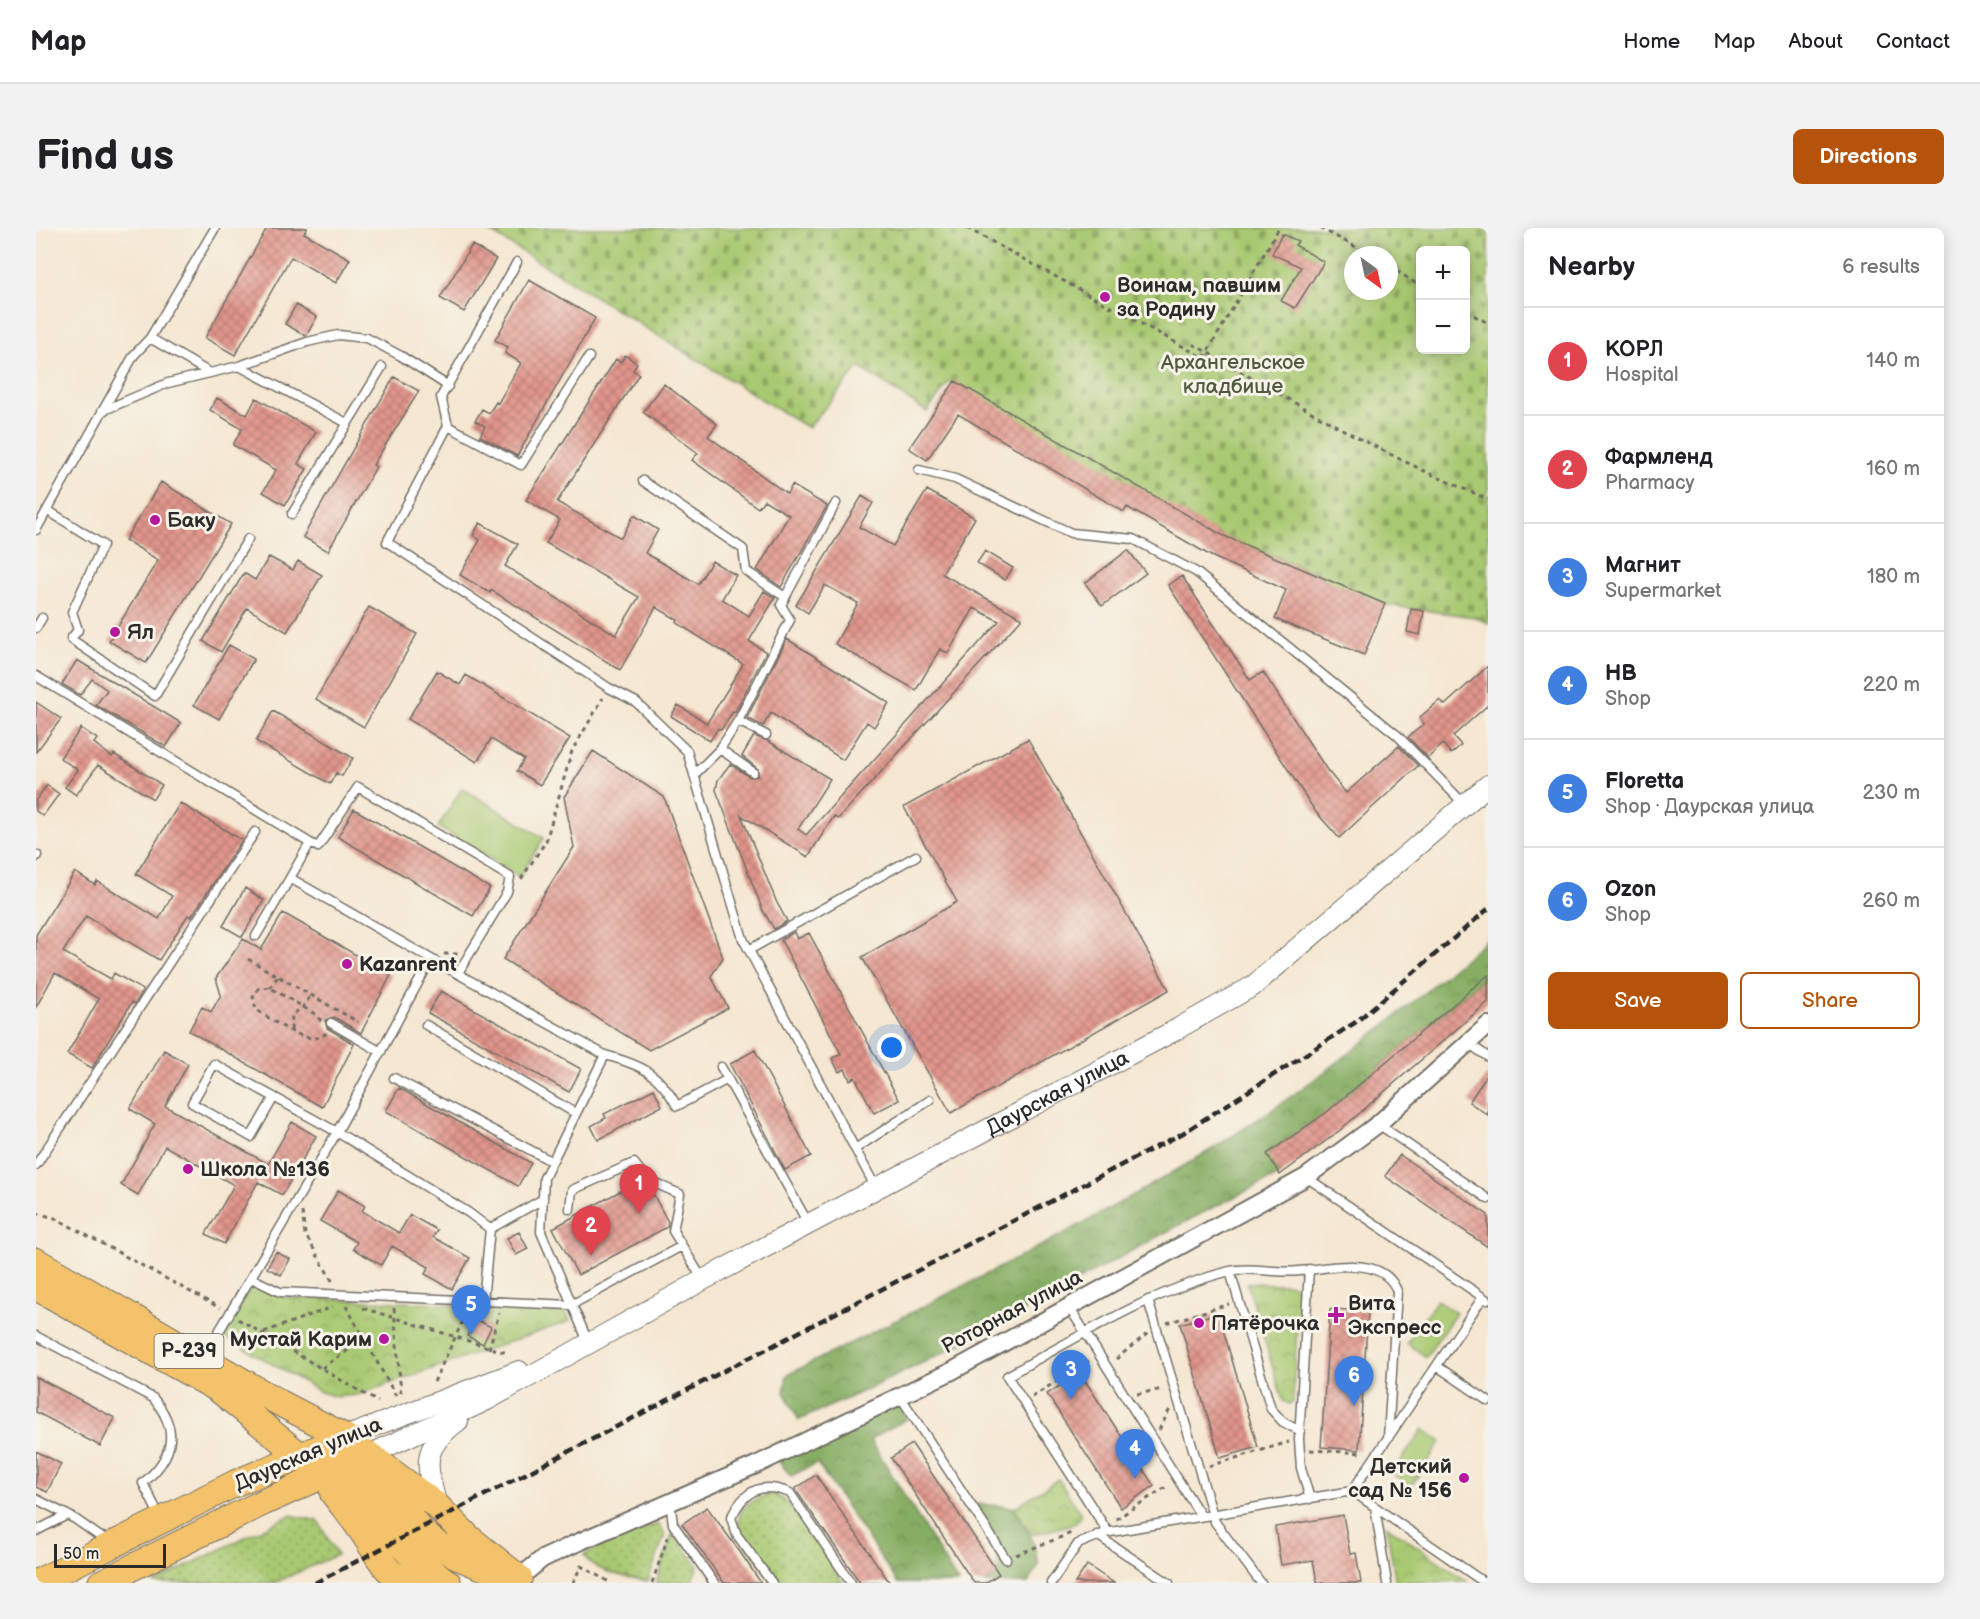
<!DOCTYPE html>
<meta charset="utf-8">
<style>
body{margin:0;font-family:"Balsamiq Sans",sans-serif;background:#f2f2f2;color:#202124}
.controls{position:absolute;right:18px;top:18px;display:grid;overflow:hidden;border-radius:9px;box-shadow:0 3px 15px #0003}
.controls button{width:54px;height:54px;display:grid;place-items:center;padding:0;border:0;border-bottom:2px solid #e0e0e0;background:#fff;color:#202124;font:30px sans-serif}
.compass{position:absolute;left:1308px;top:18px;width:54px;height:54px;border-radius:50%;background:#fff;box-shadow:0 3px 15px #0003;rotate:147deg}
.scale{position:absolute;left:18px;bottom:15px;width:112px;box-sizing:border-box;padding-left:6px;border:3px solid #2b2b2b;border-top:0;font-size:16px;line-height:21px;white-space:nowrap;color:#2b2b2b;-webkit-text-stroke:4px #f7f3e8;paint-order:stroke}
.you{position:absolute;left:856px;top:820px;width:21px;height:21px;margin:-15px;border:4px solid #fff;border-radius:50%;background:#1a73e8;box-shadow:0 0 0 9px #1a73e833}
.badge{display:grid;place-items:center;width:39px;height:39px;border-radius:50%;background:#b45309;color:#fff;font-size:20px;font-weight:700}
.pin{position:absolute;translate:-50% -50px;filter:drop-shadow(0 2px 3px #0008)}
.pin::after{content:'';position:absolute;top:32px;width:21px;height:18px;background:inherit;clip-path:polygon(0 0,100% 0,50% 100%)}
.list{margin:0;padding:0;list-style:none}
h2{display:flex;justify-content:space-between;align-items:center;height:78px;margin:0;padding:0 24px;font-size:26px}
h2 small{font-size:20px;font-weight:400;color:#757577}
.list li{display:grid;grid-template-columns:39px 1fr auto;gap:18px;align-items:center;box-sizing:border-box;height:108px;padding:0 24px;border-top:2px solid #e0e0e0}
.list b{display:block;font-size:22px;white-space:nowrap}
.list p{margin:0;font-size:20px;white-space:nowrap;color:#757577}
.list em{font-size:20px;font-style:normal;color:#757577}
.actions{display:flex;gap:12px;padding:18px 24px}
.actions a{flex:1;padding:14px 0;border:2px solid #b45309;border-radius:9px;text-align:center;font-size:21px;color:#b45309}
.actions .main{background:#b45309;color:#fff}
.map{position:relative;flex:none;width:1452px;height:1355px;overflow:hidden;border-radius:9px}
header{display:flex;align-items:center;gap:36px;box-sizing:border-box;height:84px;padding:0 30px;background:#fff;border-bottom:2px solid #e0e0e0}
header strong{font-size:28px}
nav{display:flex;gap:33px;margin-inline-start:auto;font-size:21px}
.intro{display:flex;align-items:center;justify-content:space-between;box-sizing:border-box;height:144px;padding:0 36px}
h1{margin:0;font-size:42px}
.button{padding:15px 27px;border-radius:9px;background:#b45309;color:#fff;font-size:21px;font-weight:700}
main{display:flex;gap:36px;padding:0 36px}
aside{flex:1;background:#fff;border-radius:9px;box-shadow:0 3px 15px #0003}
.map>svg:first-child{display:block}
.grass{fill:url(#grass-dots);stroke:#6a7a4e;stroke-width:1.5}
.forest{fill:url(#forest-crowns);stroke:#586c47;stroke-width:1.5}
.cemetery{fill:url(#cemetery-stones);stroke:#6a7a4e;stroke-width:1.5;fill-rule:evenodd}
.park{fill:url(#park-crowns);stroke:#6a7a4e;stroke-width:1.5}
.garden{fill:#a8c971;stroke:#6a7a4e;stroke-width:1.5}
.building{fill:url(#building-cross-hatch)}
.lines{fill:none;stroke-linecap:round;stroke-linejoin:round}
.service-casing{stroke:#726d65;stroke-width:11}
.minor-casing{stroke:#726d65;stroke-width:20}
.tertiary-casing{stroke:#726d65;stroke-width:22}
.primary-casing{stroke:#726d65;stroke-width:28}
.path{stroke:#726d65;stroke-width:3;stroke-dasharray:4.5 4.5;stroke-linecap:butt}
.service{stroke:#fff;stroke-width:8}
.minor{stroke:#fff;stroke-width:16}
.tertiary{stroke:#fff;stroke-width:20}
.primary{stroke:#f3c26a;stroke-width:26}
.rail{stroke:#2b2b2b;stroke-width:4.5;stroke-dasharray:9 4.5;stroke-linecap:butt}
.poi-dot{fill:#b5179e;stroke:#f7f3e8;stroke-width:2}
.labels{text-anchor:middle;dominant-baseline:central;stroke-width:6;stroke-linejoin:round;paint-order:stroke}
.shield{fill:#f7f3e8;stroke:#686764;stroke-width:1.5}
.shield-label{font-size:20px;font-weight:bold;fill:#2b2b2b}
.poi-label{font-size:21px;font-weight:bold;fill:#2b2b2b;stroke:#f7f3e8;text-anchor:start}
.park-label{font-size:21px;fill:#505a40;stroke:#f7f3e8}
.street-label{font-size:21px;fill:#2b2b2b;stroke:#f7f3e8}
</style>
<header>
<strong>Map</strong>
<nav><a>Home</a><a>Map</a><a>About</a><a>Contact</a></nav>
</header>
<div class="intro"><h1>Find us</h1><a class="button">Directions</a></div>
<main>
<div class="map">
<svg width="1452" height="1355" viewBox="0 0 1452 1355">
<defs>
<pattern id="grass-dots" width="8" height="8" patternUnits="userSpaceOnUse" patternTransform="scale(1.5)"><rect width="8" height="8" fill="#a8c971"/><path d="M2 2h.1M6 6h.1" fill="none" stroke="#89a35d" stroke-width="1.8" stroke-linecap="round"/></pattern>
<pattern id="forest-crowns" width="20" height="18" patternUnits="userSpaceOnUse" patternTransform="scale(1.5)"><rect width="20" height="18" fill="#86ad63"/><path d="M2 6a3 3 0 1 1 6 0M12 15a3 3 0 1 1 6 0" fill="none" stroke="#6e8d52"/></pattern>
<pattern id="cemetery-stones" width="16" height="16" patternUnits="userSpaceOnUse" patternTransform="scale(1.5)"><rect width="16" height="16" fill="#a8c971"/><path d="M2 7V4a2 2 0 0 1 4 0v3zM10 15v-3a2 2 0 0 1 4 0v3z" fill="#89a35d"/></pattern>
<pattern id="park-crowns" width="20" height="18" patternUnits="userSpaceOnUse" patternTransform="scale(1.5)"><rect width="20" height="18" fill="#a8c971"/><path d="M2 6a3 3 0 1 1 6 0M12 15a3 3 0 1 1 6 0" fill="none" stroke="#89a35d"/></pattern>
<pattern id="building-cross-hatch" width="8" height="8" patternUnits="userSpaceOnUse" patternTransform="scale(1.5)"><rect width="8" height="8" fill="#e1958b"/><path d="M0 0l8 8M0 8l8-8" fill="none" stroke="#b77a72"/></pattern>
</defs>
<rect width="100%" height="100%" fill="#f7f3e8"/>
<filter id="ink" filterUnits="userSpaceOnUse"><feTurbulence type="fractalNoise" baseFrequency=".0167" numOctaves="2"/><feDisplacementMap in="SourceGraphic" scale="12" xChannelSelector="R" yChannelSelector="G"/><feConvolveMatrix kernelMatrix="1 2 1 2 8 2 1 2 1" color-interpolation-filters="sRGB"/></filter>
<filter id="wash" filterUnits="userSpaceOnUse"><feTurbulence type="fractalNoise" baseFrequency=".008" numOctaves="4" result="noise"/><feDisplacementMap in="SourceGraphic" scale="24" xChannelSelector="R" yChannelSelector="G"/><feGaussianBlur stdDeviation="1.35" result="paint"/><feColorMatrix in="noise" values="0 0 0 0 0 0 0 0 0 0 0 0 0 0 0 0 0 1.4 0 .05"/><feComposite in="paint" operator="in"/></filter>
<g filter="url(#wash)">
<rect width="100%" height="100%" fill="#f5e7d2"/>
<path class="grass" d="M738,1266C764,1278 791,1330 807,1355H739C730,1342 709,1319 704,1305C696,1281 718,1269 738,1266Z
M254,1287L282,1293L301,1327L238,1355H117Z
M622,1296L629,1307L612,1353C593,1349 559,1346 548,1327L585,1307Z
M637,1304L662,1338L655,1355H620Z"/>
<path class="forest" d="M1452,710V747L1291,884L1232,925L1244,947C1148,991 1058,1045 965,1095C899,1130 832,1162 763,1192L748,1164L751,1147C892,1076 1036,1006 1171,924C1272,862 1363,788 1452,710Z
M862,1174L871,1191L834,1211L922,1355H862L781,1235L755,1248L742,1232Z
M940,1276L976,1279L996,1311L1003,1337L992,1355H949L963,1346L962,1330Z"/>
<path class="cemetery" d="M448,0H1452V395L1439,389L1342,376L1253,334L1190,310L913,154L891,184L823,139L772,200ZM1384,22H1430V122H1384ZM1317,27H1353V63H1317Z"/>
<path class="park" d="M218,1055L246,1069L529,1081L534,1093L321,1167L301,1169L285,1164L185,1107Z
M1211,1055L1256,1056L1263,1062L1257,1173L1254,1176L1247,1173Z
M1022,1251L1045,1286L1040,1295L996,1307L978,1280Z
M1350,1297L1431,1353L1360,1355Z"/>
<path class="garden" d="M426,560L508,610L484,649L402,599Z
M1401,1072L1420,1085L1390,1129L1371,1115Z
M1387,1201L1405,1214L1375,1258L1356,1245Z"/>
<g id="blocks">
<path class="building" d="M231,0H271L268,5L314,31L300,55L255,29L199,127L169,110Z
M1246,6L1262,13L1259,17L1288,34L1259,80L1245,73L1265,39L1236,26Z
M436,17L460,31L428,84L404,70Z
M493,52L559,90L481,228L444,208L449,198L439,193L446,181L453,185L460,174L462,175L485,135L469,125L472,119L459,112Z
M260,77L281,89L270,108L249,96Z
M589,127L601,135L597,142L603,146L521,274L585,310L598,287L622,302L609,325L662,356L676,333L700,347L686,371L713,388L728,363L739,370L713,413L730,424L699,484L697,483L685,502L682,500L674,513L635,488L642,477L671,495L707,436L641,395L642,392L620,379L584,442L455,362L454,365L424,347L444,312L437,307L444,295L482,316L469,338L580,407L603,369L510,315L524,292L490,272L580,131L585,134Z
M358,149L383,163L337,237L340,239L292,323L267,309Z
M919,153L1186,307L1349,376L1328,427L1239,391L1250,362L1175,328L1091,279L1088,284L922,186L891,232L873,220Z
M628,156L681,196L672,208L751,266L756,257L791,278L745,359L721,342L753,287L728,272L722,280L656,232L662,225L607,184Z
M181,170L211,187L220,170L280,204L262,236L271,241L249,277L227,264L240,242L197,217L206,201L174,182Z
M125,254L195,296L110,435L73,413L122,332L89,312Z
M891,262L939,290L906,346L986,390L802,591L798,588L772,629L705,587L741,675L751,693L738,701L727,683L680,562L682,552L694,536L714,549L722,548V541L706,528L718,508L732,513L794,551L762,601L770,607L963,393L938,380L912,425L904,421L880,462L799,416L822,375L789,357L772,385L760,377L826,268L837,275L823,299L857,318Z
M1092,322L1110,345L1066,378L1049,355Z
M949,323L977,340L969,352L941,335Z
M233,329L257,342L262,333L286,347L251,404L211,380L185,424L167,413L208,345L219,352Z
M1146,348L1214,452L1227,444L1291,542L1310,565L1363,518L1382,538L1303,610L1279,583L1132,357Z
M333,379L381,406L328,499L280,471Z
M1375,381L1388,383L1384,407L1371,404Z
M751,411L853,475L838,499L831,494L807,532L735,485L727,498L711,490Z
M193,417L218,431L183,491L158,477Z
M41,432L145,495L130,519L60,477L71,462L56,451L44,467L26,456Z
M1452,438V477L1417,508L1425,517L1415,526L1407,516L1392,530L1372,509L1388,496L1383,490L1404,472L1409,477Z
M401,443L424,457L430,447L534,510L504,557L481,543L488,531L455,511L441,534L372,491Z
M0,474L25,491L0,524Z
M237,483L317,530L306,548L300,545L294,556L220,513Z
M45,500L61,511L58,515L76,529L78,526L126,557L117,571L62,537L40,567L29,559L42,542L24,530Z
M992,511L1133,762L915,885L826,729L921,674L868,579Z
M557,523L628,569L687,730L675,748L692,780L613,822L467,731L538,619L528,569Z
M11,557L23,566L7,588L0,583V572Z
M144,575L206,612L155,689L152,687L123,732L50,688L27,724L75,751L78,745L107,762L99,776L96,774L56,840L31,826L63,771L19,745L0,779V707L39,644L59,657L61,653L123,691L136,668L100,646Z
M318,581L454,660L437,688L302,609Z
M209,660L228,672L206,709L187,698Z
M247,685L355,747L325,805L298,789L289,792L291,800L318,816L286,879L153,803L166,779L175,784L185,767L180,750L207,711L225,722Z
M758,704L761,711L773,705L863,872L838,885L819,849L814,852L809,841L803,844L796,830L805,826L745,712Z
M1452,747V774L1303,903L1244,947L1231,926L1291,884Z
M405,763L545,841L533,864L392,785Z
M128,822L152,836L129,878L232,936L256,894L280,908L246,967L222,954L188,1016L170,1006L198,957L129,918L102,967L85,957L119,896L94,881Z
M719,822L775,928L749,942L694,836Z
M1452,845V887L1433,874Z
M363,860L495,935L482,958L350,883Z
M618,861L626,878L562,912L555,898L570,890L568,886Z
M1364,927L1452,987V1019L1349,948Z
M595,957L603,971L616,964L632,994L631,999L542,1047L517,1000Z
M302,962L329,978L326,983L363,1005L374,987L401,1002L397,1009L434,1030L416,1061L389,1046L393,1039L356,1018L345,1037L317,1021L321,1014L284,993Z
M483,1004L492,1021L480,1027L471,1010Z
M240,1024L254,1031L245,1047L231,1040Z
M1294,1081L1332,1083L1323,1222L1285,1219Z
M1182,1085L1222,1219L1184,1230L1144,1096Z
M439,1091L455,1099L447,1116L431,1108Z
M1044,1145L1118,1258L1085,1280L1011,1166Z
M0,1149L79,1190L64,1218L0,1184Z
M876,1216L963,1346L949,1355H938L855,1230Z
M0,1223L25,1236L11,1264L0,1259Z
M780,1247L854,1355H824L814,1340L759,1261Z
M671,1279L704,1324L725,1355H688L646,1296Z
M1307,1287L1314,1326L1320,1325L1325,1355H1281L1277,1332L1245,1337L1239,1299Z
M1051,1337L1078,1355H1039Z"/>
</g>
</g>
<g filter="url(#ink)">
<use href="#blocks" fill-opacity="0" stroke="#726d65" stroke-width="1.5"/>
<g class="lines">
<g class="service-casing">
<path id="service" d="M481,34L405,169L412,198L485,237L553,129
M114,110L174,145
M203,138L311,195
M66,183L132,155L203,138L271,114L302,107L331,110L365,128L412,158
M412,198L351,314L573,460L600,474L651,523L707,711L840,960
M883,242L919,251L1035,305L1097,311L1160,344L1361,507L1429,577
M607,253L707,321L710,343L749,369
M11,282L67,317L36,384L42,402L35,411L119,468L212,311
M256,286L346,139
M0,302L98,127L114,110L179,0
M0,400L6,390
M0,448L274,615L254,650L395,731L301,904L169,1127
M702,493L730,507
M684,521L717,544
M658,547L684,521L702,493L754,392L745,377L800,275
M274,615L282,619L322,559L474,649L471,664L422,745
M0,629L1,627
M220,708L254,650
M713,722L880,628
M395,731L569,827L508,950L505,1004L553,1116
M295,795L345,824
M390,797L539,885
M1432,815L1452,829
M569,827C605,837 622,844 641,878L692,851
M685,839L772,995
M358,850L515,933
M238,869L215,909L156,875L178,836L301,904L433,985L454,1001L507,971
M1342,896L1452,971
M819,921L894,872
M0,937L219,604
M1270,949L1451,1072
M534,981L536,962L598,935L611,952L644,966L637,1003L667,1052
M1273,1041L1263,1211L1265,1240L1274,1271
M1194,1043L1235,1181L1247,1194L1264,1203
M215,1050L244,1064L535,1077L646,1018
M1112,1072L1179,1294L1225,1355
M447,1073L454,1001
M1033,1079L1165,1288
M0,1108L117,1170C144,1202 138,1229 107,1255L124,1289
M1401,1138L1452,1173
M864,1168L970,1331
M1316,1263L1449,1355
M0,1271L39,1291L63,1308L75,1312
M634,1273L637,1296L678,1355
M1339,1279L1351,1355
M0,1303L31,1287
M1072,1304L971,1148C1043,1109 1114,1063 1194,1043C1216,1038 1240,1046 1263,1043C1293,1040 1347,1026 1361,1063L1352,1210
M1061,1307L1133,1355
M736,1355L701,1307L695,1290C708,1263 724,1253 754,1265L815,1355
M1015,1355L1042,1316L1069,1305L1316,1263L1447,1069"/>
</g>
<g class="minor-casing">
<path id="minor" d="M483,1350L506,1331L536,1317L722,1236L916,1143L1270,949L1342,896L1452,797"/>
</g>
<g class="tertiary-casing">
<g id="tertiary">
<path d="M309,1209L483,1143"/>
<path id="s1" d="M333,1227L451,1172L667,1052L1134,805L1217,758L1452,557"/>
<path d="M401,1278C390,1236 384,1221 422,1193"/>
</g>
</g>
<g class="primary-casing">
<path id="primary" d="M0,1033L242,1174L309,1209L401,1278L433,1310L483,1350
M0,1059L182,1161L329,1280L379,1331L412,1355
M300,1230C322,1241 345,1260 363,1278C374,1287 381,1300 392,1309C416,1329 445,1340 475,1348
M297,1265C309,1281 323,1297 333,1314C345,1333 352,1348 375,1355
M0,1355L200,1255L309,1209
M65,1355L226,1275L333,1227"/>
</g>
<path class="path" d="M931,0L1168,130L1243,0
M1284,0L1335,27
M1353,38L1384,58
M1430,83L1452,95
M1157,116C1253,172 1349,229 1452,271
M485,651L510,613L536,523L567,470
M408,726H422
M212,731L322,794
M234,760L242,748
M285,793L279,786L233,759L222,761L217,769L220,782C236,791 275,822 290,805
M255,802L256,787L267,779L275,767
M266,984L269,1006L298,1056
M0,985L19,990L184,1080
M310,1078L360,1168
M327,1080L471,1125
M358,1080L365,1166
M202,1091L342,1174
M1131,1095L1193,1076
M228,1104L297,1079
M453,1121L463,1085
M1080,1131L1112,1105
M286,1140L328,1111
M398,1154L432,1082
M1101,1166L1127,1161
M996,1169L1054,1132
M1123,1202L1134,1181
M1274,1222L1327,1225
M1173,1238L1253,1214
M1080,1291L1133,1257
M980,1327L1038,1304
M537,1355L545,1338L575,1355
M616,1355L632,1309"/>
<use href="#service" class="service"/>
<use href="#minor" class="minor"/>
<use href="#tertiary" class="tertiary"/>
<use href="#primary" class="primary"/>
<path class="rail" d="M279,1355L1147,905L1320,794L1452,681"/>
</g>
</g>
<g class="poi-dot">
<circle cx="1069" cy="69" r="6"/>
<circle cx="119" cy="292" r="6"/>
<circle cx="79" cy="404" r="6"/>
<circle cx="311" cy="736" r="6"/>
<circle cx="152" cy="941" r="6"/>
<path d="M1297 1078h6v6h6v6h-6v6h-6v-6h-6v-6h6z"/>
<circle cx="1163" cy="1095" r="6"/>
<circle cx="348" cy="1111" r="6"/>
<circle cx="1428" cy="1250" r="6"/>
</g>
<g class="labels">
<rect class="shield" x="118.5" y="1106" width="69" height="34" rx="4.5"/>
<g class="shield-label">
<text x="153" y="1123">Р-239</text>
</g>
<g class="poi-label">
<text x="1081" y="57">Воинам, павшим<tspan x="1081" dy="24">за Родину</tspan></text>
<text x="131" y="292">Баку</text>
<text x="91" y="404">Ял</text>
<text x="323" y="736">Kazanrent</text>
<text x="164" y="941">Школа №136</text>
<text x="1312" y="1075">Вита<tspan x="1312" dy="24">Экспресс</tspan></text>
<text x="1175" y="1095">Пятёрочка</text>
<text x="336" y="1111" text-anchor="end">Мустай Карим</text>
<text x="1416" y="1238" text-anchor="end">Детский<tspan x="1416" dy="24">сад № 156</tspan></text>
</g>
<g class="park-label">
<text x="1197" y="134">Архангельское<tspan x="1197" dy="24">кладбище</tspan></text>
</g>
<g class="street-label">
<text stroke="none"><textPath href="#s1" startOffset="778">Даурская улица</textPath></text>
<text transform="translate(976 1084) rotate(-28)">Роторная улица</text>
<text transform="translate(272 1226) rotate(-23)">Даурская улица</text>
</g>
</g>
</svg>
<div class="controls">
<button>+</button>
<button>−</button>
</div>
<svg class="compass" viewBox="-18 -18 36 36"><path d="M0-13l5 13h-10z" fill="#e53935"/><path d="M0 13l5-13h-10z" fill="#757577"/></svg>
<div class="scale">50 m</div>
<div class="you"></div>
<div class="pin badge" style="left:603px;top:986px;background:#e0444e">1</div>
<div class="pin badge" style="left:555px;top:1028px;background:#e0444e">2</div>
<div class="pin badge" style="left:1035px;top:1172px;background:#3f7fe0">3</div>
<div class="pin badge" style="left:1099px;top:1251px;background:#3f7fe0">4</div>
<div class="pin badge" style="left:435px;top:1107px;background:#3f7fe0">5</div>
<div class="pin badge" style="left:1318px;top:1178px;background:#3f7fe0">6</div>
</div>
<aside>
<h2>Nearby<small>6 results</small></h2>
<ul class="list">
<li><span class="badge" style="background:#e0444e">1</span><div><b>КОРЛ</b><p>Hospital</p></div><em>140 m</em></li>
<li><span class="badge" style="background:#e0444e">2</span><div><b>Фармленд</b><p>Pharmacy</p></div><em>160 m</em></li>
<li><span class="badge" style="background:#3f7fe0">3</span><div><b>Магнит</b><p>Supermarket</p></div><em>180 m</em></li>
<li><span class="badge" style="background:#3f7fe0">4</span><div><b>HB</b><p>Shop</p></div><em>220 m</em></li>
<li><span class="badge" style="background:#3f7fe0">5</span><div><b>Floretta</b><p>Shop · Даурская улица</p></div><em>230 m</em></li>
<li><span class="badge" style="background:#3f7fe0">6</span><div><b>Ozon</b><p>Shop</p></div><em>260 m</em></li>
</ul>
<div class="actions"><a class="main">Save</a><a>Share</a></div>
</aside>
</main>
